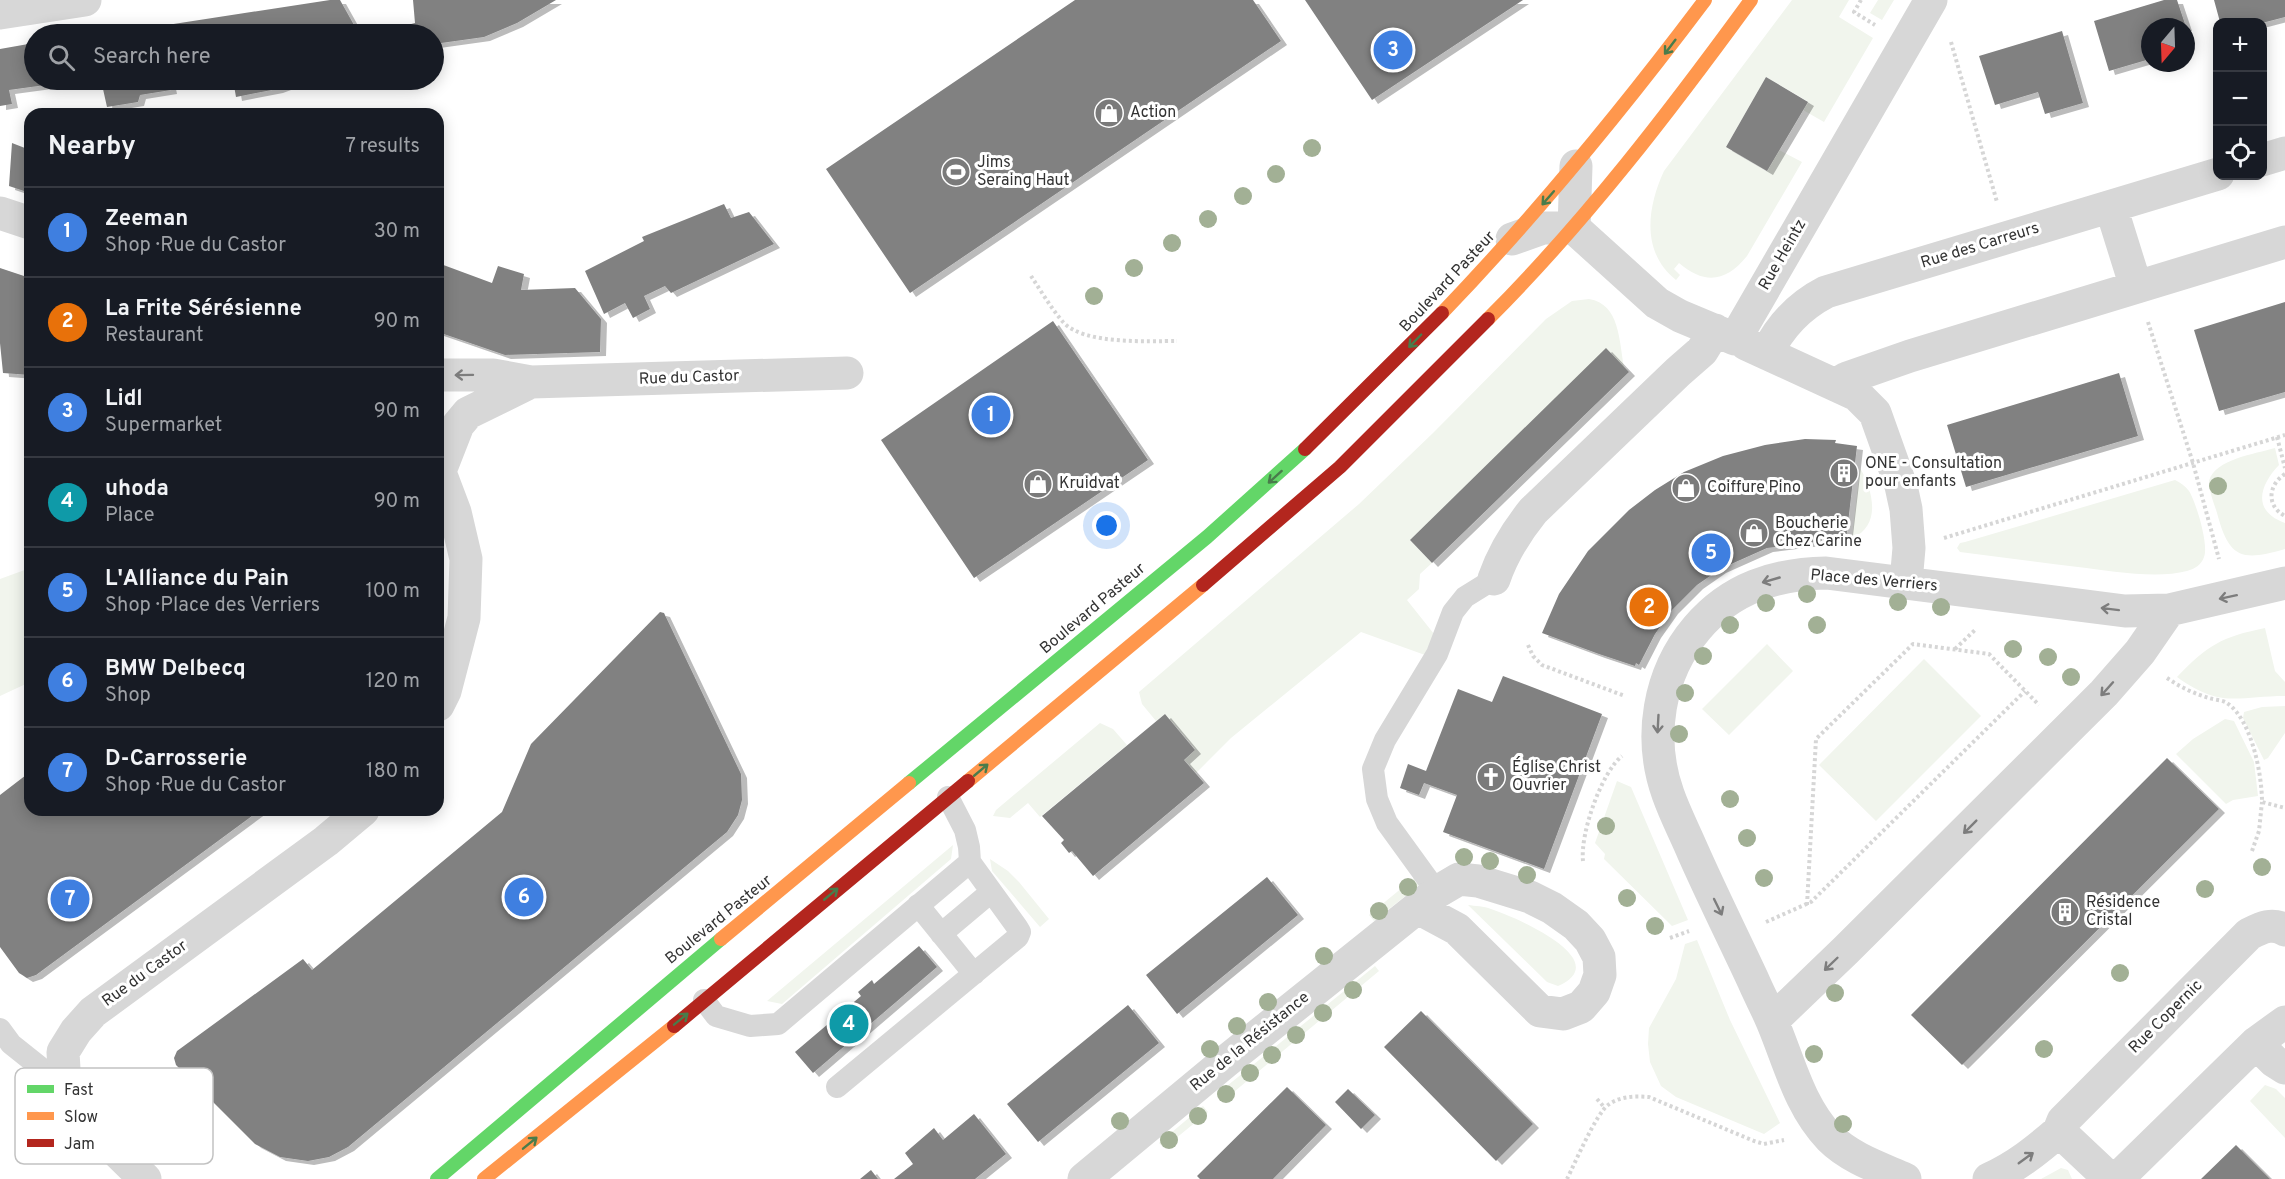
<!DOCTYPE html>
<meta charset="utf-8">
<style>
body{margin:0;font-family:Overpass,sans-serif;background:#20242c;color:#f1f3f6}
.controls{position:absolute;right:18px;top:18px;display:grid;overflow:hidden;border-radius:12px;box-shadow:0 3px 15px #0003}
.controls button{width:54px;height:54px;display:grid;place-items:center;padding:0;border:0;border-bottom:2px solid #363941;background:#171b24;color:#f1f3f6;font:30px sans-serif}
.compass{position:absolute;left:2141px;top:18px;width:54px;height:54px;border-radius:50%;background:#171b24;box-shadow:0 3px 15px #0003;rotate:199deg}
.you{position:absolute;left:1107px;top:526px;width:21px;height:21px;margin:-15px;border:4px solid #fff;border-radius:50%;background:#1a73e8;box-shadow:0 0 0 9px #1a73e833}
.badge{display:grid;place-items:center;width:39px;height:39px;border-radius:50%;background:#7a7a7a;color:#fff;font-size:20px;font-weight:700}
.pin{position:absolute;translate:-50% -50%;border:3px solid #fff;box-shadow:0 2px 6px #0006}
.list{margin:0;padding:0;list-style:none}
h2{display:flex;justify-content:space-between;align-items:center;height:78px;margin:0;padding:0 24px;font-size:26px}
h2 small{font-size:20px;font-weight:400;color:#9ea1a6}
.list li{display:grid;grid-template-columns:39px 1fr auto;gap:18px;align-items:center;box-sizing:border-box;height:90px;padding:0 24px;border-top:2px solid #363941}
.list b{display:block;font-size:22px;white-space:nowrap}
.list p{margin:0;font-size:20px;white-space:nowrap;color:#9ea1a6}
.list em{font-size:20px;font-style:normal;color:#9ea1a6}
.icon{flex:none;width:33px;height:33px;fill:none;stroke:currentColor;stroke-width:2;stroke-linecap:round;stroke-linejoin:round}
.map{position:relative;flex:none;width:2285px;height:1179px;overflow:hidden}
.search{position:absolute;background:#171b24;box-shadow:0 3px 15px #0003;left:24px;top:24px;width:420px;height:66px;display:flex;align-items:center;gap:15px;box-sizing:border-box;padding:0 21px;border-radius:33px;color:#9ea1a6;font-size:22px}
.panel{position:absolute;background:#171b24;box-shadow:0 3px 15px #0003;left:24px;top:108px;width:420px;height:708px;border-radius:18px}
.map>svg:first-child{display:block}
.green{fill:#f1f5ed}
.building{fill:#818181;filter:url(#shadow)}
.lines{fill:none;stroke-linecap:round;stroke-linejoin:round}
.path{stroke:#d6d6d6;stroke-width:4;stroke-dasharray:3 3;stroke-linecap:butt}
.lane{stroke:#d7d7d7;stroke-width:22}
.street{stroke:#d7d7d7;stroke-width:33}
.fast{stroke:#63d668;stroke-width:14}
.slow{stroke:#ff974d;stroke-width:14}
.jam{stroke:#b3261e;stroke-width:14}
.tree{fill:#a2b095}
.oneway{stroke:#497c4b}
.oneway2{stroke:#7d7d7d}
.labels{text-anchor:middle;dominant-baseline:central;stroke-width:6;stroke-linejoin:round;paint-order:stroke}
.poi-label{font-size:16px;fill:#333;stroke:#fff;text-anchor:start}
.street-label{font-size:16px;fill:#333;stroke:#fff}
.key{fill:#fff;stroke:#c2c2c2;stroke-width:1.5}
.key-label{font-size:16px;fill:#333}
</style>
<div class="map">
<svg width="2285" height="1179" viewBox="0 0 2285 1179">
<defs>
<filter id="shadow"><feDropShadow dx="6" dy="4" stdDeviation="0" flood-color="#0004"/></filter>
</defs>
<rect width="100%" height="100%" fill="#fff"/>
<path class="green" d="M1792,0H1849L1839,17L1873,38L1824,122L1803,110L1807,101L1766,77L1726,147L1766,171L1779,150L1802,162L1747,256C1726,282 1705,285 1679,263L1674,269L1680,275L1676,280C1641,252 1647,208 1664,171Z
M1878,0H1894L1882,20L1870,13Z
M1589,299C1620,304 1619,341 1624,367L1606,349L1410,540L1432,563L1420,574L1419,589L1407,600L1434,634L1425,655L1361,632L1231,738L1196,773L1184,760L1195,749L1165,714L1156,721L1142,704L1139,692L1359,504L1433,433L1546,319L1572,301Z
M2275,448L2279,465C2259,486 2252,511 2285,523V549C2241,562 2229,558 2217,513C2214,503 2209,492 2209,481C2215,459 2255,454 2275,448Z
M1860,468C1873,490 1882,526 1852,538Z
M2175,480C2181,483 2185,486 2189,491C2196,502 2209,545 2204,557C2202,564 2195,569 2187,571C2157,579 2109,571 2078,567C2039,562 1999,557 1960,552L1957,548L1960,543L1965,542Z
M30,568V682L0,696V579Z
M2265,628L2275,671L2285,682V696C2238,696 2221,709 2177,677C2208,645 2221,637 2265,628Z
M1767,644L1793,671L1729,735L1702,709Z
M1924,659L1981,716L1876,821L1819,765Z
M2285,706V733L2268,758L2264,760L2243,718L2244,712L2262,707Z
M2225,719L2234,721L2254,762L2258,796L2233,800L2226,804L2176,754L2193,739Z
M1100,723L1113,729L1127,745L1040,817L1028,803L1010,818L993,816L996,810Z
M1617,781L1631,787L1688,920L1672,926L1604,859L1605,854L1595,843Z
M953,845L951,859L782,1004L767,1001Z
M990,859L1008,871L1019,882L1049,919L1040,927L992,871Z
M1414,878L1419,885L1374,921L1369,915Z
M1468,905C1475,906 1484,906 1491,909C1513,916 1617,960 1558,986L1547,982Z
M1697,940L1730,1020L1780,1123L1764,1134L1676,1097L1661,1086L1650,1062L1648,1044L1649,1028L1676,979L1685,944Z
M1375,966L1379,971L1223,1101L1217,1094Z
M2265,1085L2276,1089L2285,1098V1138L2250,1101Z
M1203,1106L1208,1112L1164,1148L1159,1143Z
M2061,1168L2068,1170L2072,1179H2041Z"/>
<path class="building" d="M330,0H340L359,34H168L167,25Z
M413,0H556L517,23L484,37L434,44V34H401L400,27L415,23Z
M1075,0H1253L1281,41L910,293L826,169Z
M1305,0H1523L1372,100Z
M2164,0H2177L2186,27H2150V59L2109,71L2094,21Z
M2214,0H2285V17L2262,23L2220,22Z
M159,25L161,34H101V33Z
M2062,31L2083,103L2045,114L2038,92L1995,105L1979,56Z
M34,43V80L75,81L9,90L12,104L0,106V49Z
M1766,77L1808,102L1767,171L1726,147Z
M101,80H169L171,90L140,95L138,102L107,107Z
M233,80H301L277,89L236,97Z
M12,143L30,150V193L9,186Z
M724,204L731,218L749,212L774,244L671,293L665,286L644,296L650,309L633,318L625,303L604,314L585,271L644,241L642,237Z
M438,263L492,283L498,266L524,274L521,290L575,288L601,319L600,352L505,355L438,332Z
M0,268L30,278V375L3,373L0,343Z
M2285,302V392L2219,411L2194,330Z
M1053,321L1148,460L974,578L881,440Z
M1606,348L1629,372L1432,563L1410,540Z
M2119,373L2138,436L1966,487L1947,425Z
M1805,439L1836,440L1835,443L1857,446L1846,540L1843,543L1823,541L1767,548L1720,569L1697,585L1672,610L1655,634L1639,665L1636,663L1635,666L1599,654L1542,633L1559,594L1588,551L1629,510L1655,490L1684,472L1723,456L1765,445Z
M660,612L664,613L741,774L742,800L738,815L727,832L348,1147L329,1157L308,1161L280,1157L255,1144L176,1065L174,1058L177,1051L303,959L312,970L502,812L531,744Z
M1503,676L1602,714L1544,869L1443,832L1457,795L1424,783L1419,795L1400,788L1408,764L1426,771L1458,689L1492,702Z
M1165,714L1195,750L1184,760L1204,783L1093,876L1072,851L1069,853L1061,843L1064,840L1042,816Z
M2167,758L2219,809L1962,1065L1911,1015Z
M30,772V810H260L36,975L27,978L19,973L0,947V795Z
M1267,877L1298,915L1177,1014L1146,975Z
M919,946L937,967L813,1073L795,1052L861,996L858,992L872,980L874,984Z
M1128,1005L1159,1043L1038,1142L1007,1104Z
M1421,1011L1533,1124L1496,1161L1384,1047Z
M1287,1087L1326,1125L1273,1179H1200L1197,1176Z
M1348,1089L1375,1115L1361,1129L1335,1102Z
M974,1114L1006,1154L975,1179H894L913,1164L905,1153L934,1128L943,1140Z
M2236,1145L2270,1179H2201Z
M871,1170L878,1179H860Z"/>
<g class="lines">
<path class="path" d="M1861,0L1854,12L1875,25
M1951,42L1997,202
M1031,276C1041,291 1051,308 1063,322C1084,345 1148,341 1177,341
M2148,322L2193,463L2219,559
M2277,437L2285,468
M2285,474C2268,485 2266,506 2285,516
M1944,538L2285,435
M1528,645L1533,656L1542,665L1625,696
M1955,649L1976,629
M2167,678C2180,687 2195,694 2209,698C2215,700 2223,700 2227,703C2252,720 2262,775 2262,802L2285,808
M2252,851L2259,831L2262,802
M1583,861C1580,834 1601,773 1622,756
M1807,905L1816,739L1913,644L1989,654L2039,705
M1766,922L1811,902L2025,691
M1670,938L1689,931
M1597,1099L1605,1108
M1567,1179C1575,1163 1596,1114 1608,1105C1620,1096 1635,1096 1649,1097L1754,1141L1764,1144L1784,1140"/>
<path class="lane" d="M1437,892L1387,823L1377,799L1373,769L1385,740L1437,654L1453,612L1465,597L1494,579
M918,905L974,974
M941,934L991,892
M704,1000L716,1016L750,1026L778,1024L970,862
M0,1029L11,1044L65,1087
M837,1087L1018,937L1020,932L1017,927L970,862L969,847L965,830L948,797"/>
<path class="street" d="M0,13L85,0
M2262,160L2285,153
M2111,207L2136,287
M0,213L30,223
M1574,228L1657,303L1680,316L1735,339L1931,0
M1574,228L1576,166
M1512,239L1543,228H1574
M1746,344L1857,395L1875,413L1901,486L1906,509L1909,548L1906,582
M1767,353C1780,326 1799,306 1826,292L2218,174
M438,375H493L531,382L847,373
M1839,386L1842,381L1847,378L1910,356L2285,242
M438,467L455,512L466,559L464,618L445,691L438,705
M440,471L458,425L468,413L531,382
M1494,579C1503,553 1516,532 1533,511L1678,372L1702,351L1715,330
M1772,1021L1846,950L2104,693L2140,652L2169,610
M2256,1043L2274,1061L2285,1068
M145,1179L95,1130L65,1087L63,1052L76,1031L93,1012L326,841L363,810
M1084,1179L1225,1062L1437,892L1459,879L1478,881L1530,897L1552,908L1576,925L1590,940L1599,957L1600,975L1594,992L1581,1007L1563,1014L1540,1011L1457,929L1418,908
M1905,1179C1880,1168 1850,1158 1830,1138C1799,1106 1789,1061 1772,1021C1766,1007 1759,994 1753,980C1733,937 1712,895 1693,852C1685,833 1675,814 1668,794C1648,738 1658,674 1697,628C1731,588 1775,574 1826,573L2125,611L2169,610L2285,583
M1989,1179C2016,1167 2037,1150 2059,1131
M2110,1179L2059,1131L2063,1121L2249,934C2261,928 2272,922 2285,930
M2117,1179L2256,1043L2285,1022"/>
<path class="fast" d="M909,783L1207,537L1305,449
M437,1179L721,939"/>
<path class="slow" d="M1442,313C1537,214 1623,109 1705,0
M1488,319C1586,221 1670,111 1751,0
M968,781L1203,585
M721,939L909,783
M484,1179L674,1026"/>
<path class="jam" d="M1305,449L1442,313
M1203,585L1340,467L1488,319
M674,1026L968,781"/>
</g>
<g class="tree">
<circle cx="1312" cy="148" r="9"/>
<circle cx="1276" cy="174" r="9"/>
<circle cx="1243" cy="196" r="9"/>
<circle cx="1208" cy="219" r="9"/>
<circle cx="1172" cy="243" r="9"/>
<circle cx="1134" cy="268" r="9"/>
<circle cx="1094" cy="296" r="9"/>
<circle cx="2218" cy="486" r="9"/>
<circle cx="1807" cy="594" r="9"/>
<circle cx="1898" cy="602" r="9"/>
<circle cx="1766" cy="603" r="9"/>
<circle cx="1941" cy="607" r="9"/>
<circle cx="1730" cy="625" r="9"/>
<circle cx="1817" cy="625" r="9"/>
<circle cx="2013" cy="649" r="9"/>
<circle cx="1703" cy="656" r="9"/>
<circle cx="2048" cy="657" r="9"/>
<circle cx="2071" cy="677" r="9"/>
<circle cx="1685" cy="693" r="9"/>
<circle cx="1679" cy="734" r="9"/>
<circle cx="1730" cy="799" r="9"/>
<circle cx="1606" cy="826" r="9"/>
<circle cx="1747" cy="838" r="9"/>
<circle cx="1464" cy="857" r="9"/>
<circle cx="1490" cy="861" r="9"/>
<circle cx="2262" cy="867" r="9"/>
<circle cx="1527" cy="875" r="9"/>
<circle cx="1764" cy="878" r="9"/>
<circle cx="1408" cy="887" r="9"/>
<circle cx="2205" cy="889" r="9"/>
<circle cx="1627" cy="898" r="9"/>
<circle cx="1379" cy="911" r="9"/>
<circle cx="1655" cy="926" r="9"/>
<circle cx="1324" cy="956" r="9"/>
<circle cx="2120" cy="973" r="9"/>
<circle cx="1353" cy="990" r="9"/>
<circle cx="1835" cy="993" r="9"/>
<circle cx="1268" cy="1002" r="9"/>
<circle cx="1323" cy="1013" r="9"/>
<circle cx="1237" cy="1026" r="9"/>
<circle cx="1296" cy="1035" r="9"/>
<circle cx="1210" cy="1049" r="9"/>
<circle cx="2044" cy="1049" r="9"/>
<circle cx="1814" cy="1054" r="9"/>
<circle cx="1272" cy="1055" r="9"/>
<circle cx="1250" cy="1073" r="9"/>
<circle cx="1226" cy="1094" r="9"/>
<circle cx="1198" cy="1116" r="9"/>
<circle cx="1120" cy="1121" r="9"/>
<circle cx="1843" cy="1124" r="9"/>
<circle cx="1169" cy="1140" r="9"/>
</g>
<defs><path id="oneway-shaft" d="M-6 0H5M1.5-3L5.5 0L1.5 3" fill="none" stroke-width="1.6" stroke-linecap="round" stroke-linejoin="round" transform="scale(1.5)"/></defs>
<g class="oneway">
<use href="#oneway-shaft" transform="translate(1670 47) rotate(127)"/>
<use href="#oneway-shaft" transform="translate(1548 198) rotate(131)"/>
<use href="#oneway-shaft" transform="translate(1415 341) rotate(134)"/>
<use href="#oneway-shaft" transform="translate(1275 477) rotate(138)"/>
<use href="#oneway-shaft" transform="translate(981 770) rotate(-40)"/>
<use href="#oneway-shaft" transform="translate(831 894) rotate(-40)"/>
<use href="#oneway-shaft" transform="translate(681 1019) rotate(-39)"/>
<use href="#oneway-shaft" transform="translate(530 1143) rotate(-39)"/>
</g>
<g class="oneway2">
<use href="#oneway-shaft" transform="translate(464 375) rotate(179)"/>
<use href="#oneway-shaft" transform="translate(1771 580) rotate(164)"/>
<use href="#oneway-shaft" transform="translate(2228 597) rotate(168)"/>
<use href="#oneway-shaft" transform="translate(2110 609) rotate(-173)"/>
<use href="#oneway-shaft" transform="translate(2107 689) rotate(132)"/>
<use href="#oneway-shaft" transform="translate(1658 724) rotate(93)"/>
<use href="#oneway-shaft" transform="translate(1970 827) rotate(135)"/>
<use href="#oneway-shaft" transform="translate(1718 907) rotate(64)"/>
<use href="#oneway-shaft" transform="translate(1831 964) rotate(136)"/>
<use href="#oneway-shaft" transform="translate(2026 1158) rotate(-36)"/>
</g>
<defs>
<g id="shop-disc" transform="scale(1.5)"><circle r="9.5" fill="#7a7a7a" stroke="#fff"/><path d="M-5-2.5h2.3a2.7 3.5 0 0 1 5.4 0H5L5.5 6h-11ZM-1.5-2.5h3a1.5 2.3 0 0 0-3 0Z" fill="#fff"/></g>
<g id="stadium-disc" transform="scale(1.5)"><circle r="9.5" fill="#7a7a7a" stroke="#fff"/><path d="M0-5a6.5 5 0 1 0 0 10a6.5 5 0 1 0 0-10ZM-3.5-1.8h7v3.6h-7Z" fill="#fff"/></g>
<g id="building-disc" transform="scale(1.5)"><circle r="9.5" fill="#7a7a7a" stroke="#fff"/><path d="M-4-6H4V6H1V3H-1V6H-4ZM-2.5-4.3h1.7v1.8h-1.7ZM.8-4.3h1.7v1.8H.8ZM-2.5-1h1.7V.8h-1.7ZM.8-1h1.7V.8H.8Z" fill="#fff"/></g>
<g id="church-disc" transform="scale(1.5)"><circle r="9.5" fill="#7a7a7a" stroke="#fff"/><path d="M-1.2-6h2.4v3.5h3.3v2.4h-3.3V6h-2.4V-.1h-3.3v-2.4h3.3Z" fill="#fff"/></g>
</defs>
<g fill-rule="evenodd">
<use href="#shop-disc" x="1109" y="113"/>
<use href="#stadium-disc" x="956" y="172"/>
<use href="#building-disc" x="1844" y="473"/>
<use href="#shop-disc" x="1038" y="484"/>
<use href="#shop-disc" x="1686" y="488"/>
<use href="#shop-disc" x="1754" y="533"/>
<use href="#church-disc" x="1491" y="777"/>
<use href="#building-disc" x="2065" y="912"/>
</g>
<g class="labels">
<g class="poi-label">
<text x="1130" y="113">Action</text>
<text x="977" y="163">Jims<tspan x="977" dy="18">Seraing Haut</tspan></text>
<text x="1865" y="464">ONE - Consultation<tspan x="1865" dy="18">pour enfants</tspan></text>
<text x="1059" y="484">Kruidvat</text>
<text x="1707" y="488">Coiffure Pino</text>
<text x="1775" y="524">Boucherie<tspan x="1775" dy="18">Chez Carine</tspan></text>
<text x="1512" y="768">Église Christ<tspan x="1512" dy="18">Ouvrier</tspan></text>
<text x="2086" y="903">Résidence<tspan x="2086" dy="18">Cristal</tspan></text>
</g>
<g class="street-label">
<text transform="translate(1980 246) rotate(-17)">Rue des Carreurs</text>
<text transform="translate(1783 255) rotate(-60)">Rue Heintz</text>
<text transform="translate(1448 282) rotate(-47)">Boulevard Pasteur</text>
<text transform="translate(689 378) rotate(-2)">Rue du Castor</text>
<text transform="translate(1874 581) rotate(5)">Place des Verriers</text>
<text transform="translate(1093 609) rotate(-40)">Boulevard Pasteur</text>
<text transform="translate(719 920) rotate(-39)">Boulevard Pasteur</text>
<text transform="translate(145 974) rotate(-36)">Rue du Castor</text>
<text transform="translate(2166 1017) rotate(-45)">Rue Copernic</text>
<text transform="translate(1250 1042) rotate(-39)">Rue de la Résistance</text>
</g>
</g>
<rect x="15" y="1068" width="198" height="96" rx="9" class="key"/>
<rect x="27" y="1085" width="27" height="8" fill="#63d668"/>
<rect x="27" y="1112" width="27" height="8" fill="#ff974d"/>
<rect x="27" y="1139" width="27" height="8" fill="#b3261e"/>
<g class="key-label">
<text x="64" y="1095">Fast</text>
<text x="64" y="1122">Slow</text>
<text x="64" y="1149">Jam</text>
</g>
</svg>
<div class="controls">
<button>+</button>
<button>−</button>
<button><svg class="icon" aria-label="locate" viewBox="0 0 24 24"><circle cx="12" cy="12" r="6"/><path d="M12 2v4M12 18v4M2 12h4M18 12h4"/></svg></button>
</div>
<svg class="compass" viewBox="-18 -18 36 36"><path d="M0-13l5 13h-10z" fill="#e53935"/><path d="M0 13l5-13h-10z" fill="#9ea1a6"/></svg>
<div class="you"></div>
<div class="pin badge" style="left:991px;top:415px;background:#3f7fe0">1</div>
<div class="pin badge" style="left:1649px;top:607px;background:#e8710a">2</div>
<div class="pin badge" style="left:1393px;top:50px;background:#3f7fe0">3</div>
<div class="pin badge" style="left:849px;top:1024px;background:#0f9aa8">4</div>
<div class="pin badge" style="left:1711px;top:553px;background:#3f7fe0">5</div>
<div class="pin badge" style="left:524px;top:897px;background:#3f7fe0">6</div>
<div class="pin badge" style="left:70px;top:899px;background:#3f7fe0">7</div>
<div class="search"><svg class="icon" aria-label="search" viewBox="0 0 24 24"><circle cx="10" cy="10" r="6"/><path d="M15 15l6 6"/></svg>Search here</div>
<section class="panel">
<h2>Nearby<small>7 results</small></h2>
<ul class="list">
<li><span class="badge" style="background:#3f7fe0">1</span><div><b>Zeeman</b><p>Shop · Rue du Castor</p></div><em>30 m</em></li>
<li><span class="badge" style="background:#e8710a">2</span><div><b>La Frite Sérésienne</b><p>Restaurant</p></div><em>90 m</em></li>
<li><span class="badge" style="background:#3f7fe0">3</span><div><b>Lidl</b><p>Supermarket</p></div><em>90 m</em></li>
<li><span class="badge" style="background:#0f9aa8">4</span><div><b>uhoda</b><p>Place</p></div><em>90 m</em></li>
<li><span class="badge" style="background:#3f7fe0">5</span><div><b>L'Alliance du Pain</b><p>Shop · Place des Verriers</p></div><em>100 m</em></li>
<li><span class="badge" style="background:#3f7fe0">6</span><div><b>BMW Delbecq</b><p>Shop</p></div><em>120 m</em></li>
<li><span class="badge" style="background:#3f7fe0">7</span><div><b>D-Carrosserie</b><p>Shop · Rue du Castor</p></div><em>180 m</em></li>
</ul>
</section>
</div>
